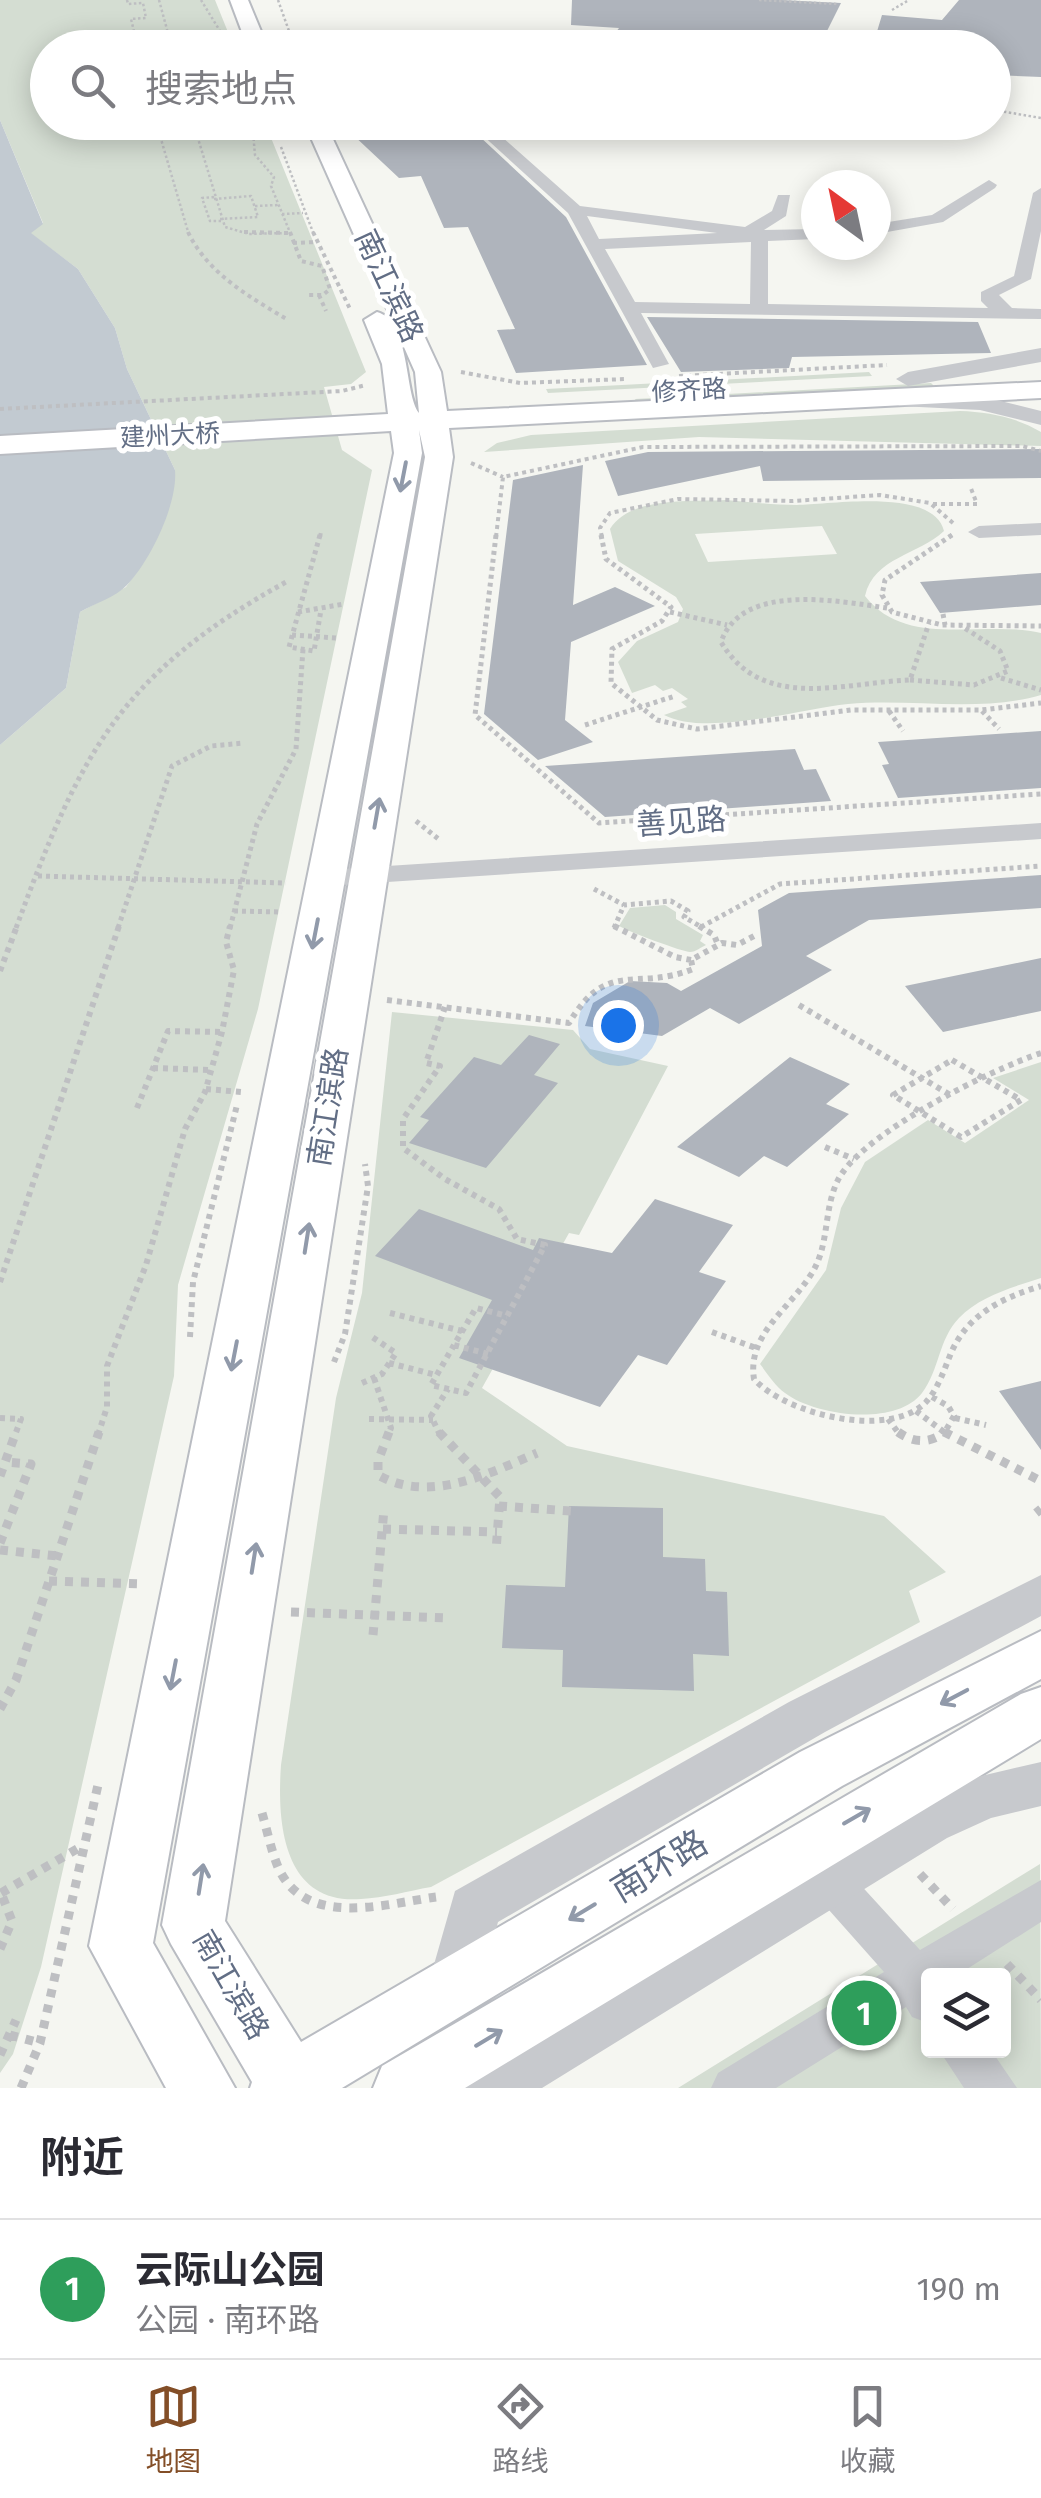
<!DOCTYPE html>
<html lang="zh">
<meta charset="utf-8">
<style>
body{margin:0;font-family:"Fira Sans","Noto Sans SC",sans-serif;background:#f7f7f7;color:#2b2b33}
.controls{position:absolute;right:30px;bottom:30px;display:grid;overflow:hidden;border-radius:10px;box-shadow:0 5px 25px #0003}
.controls button{width:90px;height:90px;display:grid;place-items:center;padding:0;border:0;border-bottom:2px solid #e1e1e2;background:#fff;color:#2b2b33;font:50px sans-serif}
.compass{position:absolute;left:801px;top:170px;width:90px;height:90px;border-radius:50%;background:#fff;box-shadow:0 5px 25px #0003;rotate:327deg}
.you{position:absolute;left:618px;top:1025px;width:35px;height:35px;margin:-25px;border:8px solid #fff;border-radius:50%;background:#1a73e8;box-shadow:0 0 0 15px #1a73e833}
.badge{display:grid;place-items:center;width:65px;height:65px;border-radius:50%;background:#834e27;color:#fff;font-size:32px;font-weight:700}
.pin{position:absolute;translate:-50% -50%;border:5px solid #fff;box-shadow:0 2px 10px #0006}
.list{margin:0;padding:0;list-style:none}
h2{display:flex;justify-content:space-between;align-items:center;height:130px;margin:0;padding:0 40px;font-size:42px}
h2 small{font-size:32px;font-weight:400;color:#7c7c81}
.list li{display:grid;grid-template-columns:65px 1fr auto;gap:30px;align-items:center;box-sizing:border-box;height:140px;padding:0 40px;border-top:2px solid #e1e1e2}
.list b{display:block;font-size:38px;white-space:nowrap}
.list p{margin:0;font-size:32px;white-space:nowrap;color:#7c7c81}
.list em{font-size:32px;font-style:normal;color:#7c7c81}
.icon{flex:none;width:55px;height:55px;fill:none;stroke:currentColor;stroke-width:2;stroke-linecap:round;stroke-linejoin:round}
.map{position:relative;flex:none;width:1041px;height:2088px;overflow:hidden}
.search{position:absolute;background:#fff;box-shadow:0 5px 25px #0003;left:30px;right:30px;top:30px;height:110px;display:flex;align-items:center;gap:25px;box-sizing:border-box;padding:0 35px;border-radius:55px;color:#7c7c81;font-size:38px}
.sheet{height:270px;background:#fff}
nav{display:flex;justify-content:space-around;align-items:center;box-sizing:border-box;height:140px;border-top:2px solid #e1e1e2;background:#fff;font-size:28px;color:#7c7c81}
nav a{display:grid;justify-items:center;gap:5px}
nav .on{color:#834e27}
.map>svg:first-child{display:block}
.green{fill:#d4ddd2;fill-rule:evenodd}
.water{fill:#c2cad1}
.building{fill:#afb4bc}
.lines{fill:none;stroke-linecap:round;stroke-linejoin:round}
.secondary-casing{stroke:#b9bcc2;stroke-width:4}
.path-far4{stroke:#bebfc2;stroke-width:2.5;stroke-dasharray:2.5 2.5;stroke-linecap:butt}
.path-far3{stroke:#bebfc2;stroke-width:4;stroke-dasharray:4 4;stroke-linecap:butt}
.path-far2{stroke:#bebfc2;stroke-width:5;stroke-dasharray:4 4;stroke-linecap:butt}
.path-far1{stroke:#bebfc2;stroke-width:6;stroke-dasharray:5 5;stroke-linecap:butt}
.path{stroke:#bebfc2;stroke-width:9;stroke-dasharray:8 8;stroke-linecap:butt}
.minor{fill:#c7c9cd;fill-rule:evenodd}
.tertiary{fill:#c7c9cd;fill-rule:evenodd}
.secondary{fill:#fff;fill-rule:evenodd}
.oneway{stroke:#919aaa}
.labels{text-anchor:middle;dominant-baseline:central;stroke-width:10;stroke-linejoin:round;paint-order:stroke}
.far-street-label{font-size:25px;fill:#626e85;stroke:#fff}
.street-label{font-size:30px;fill:#626e85;stroke:#fff}
.near-street-label{font-size:35px;fill:#626e85;stroke:#fff}
</style>
<div class="map">
<svg width="1041" height="2088" viewBox="0 0 1041 2088">
<rect width="100%" height="100%" fill="#f5f6f1"/>
<path class="green" d="M0,0H215L234,47L48,48V122L265,123L366,372L351,384L324,387L342,450L372,470L258,1009L178,1285L174,1376L41,1967L13,2054L0,2073V745L66,688L80,612L126,587L147,557L175,470L127,369L115,328L78,269L30,233L43,223L0,120Z
M869,372L872,376L548,393L546,389Z
M931,383L935,387L638,404L635,399Z
M960,411C988,412 1016,417 1041,432V446L699,437L484,452L497,443L531,435Z
M726,500C749,502 773,505 797,505C828,505 934,487 944,531C919,555 874,557 865,596C907,650 983,619 1041,633V695C978,713 911,698 848,704C800,709 706,737 664,715L687,707L681,702L688,699L672,688L663,691L655,685L632,693L618,662L637,641L678,622L683,609L676,597L618,561L610,529C630,496 691,502 726,500ZM822,526L837,554L708,562L695,534Z
M665,905L676,912V919L703,935L700,941L706,945C701,947 696,952 690,952C683,952 627,931 619,926L630,908Z
M392,1012L573,1030L590,1049L668,1066L579,1235L569,1233L482,1388L567,1446L884,1516L946,1572L909,1591L920,1622L431,1887C408,1891 384,1898 361,1899C282,1905 277,1821 281,1765L336,1398L362,1293Z
M1041,1062V1278C1013,1287 980,1296 959,1318C938,1340 940,1369 922,1393C896,1427 815,1416 785,1393C775,1386 767,1373 760,1364L826,1270L841,1208L865,1162L928,1120L965,1143L1029,1100L993,1078Z
M1040,1864L1041,2088H678ZM928,1976H1004V2050H928Z"/>
<path class="water" d="M0,120L43,224L31,233L78,269L115,328L127,369L175,470C178,503 151,560 127,585C116,597 94,604 80,612L66,688L0,745Z"/>
<path class="building" d="M572,0H781L841,3L826,33L809,31L800,48H604L619,28L571,25Z
M959,0H1041V77L994,75V45L872,48L882,15L942,20Z
M424,122H464L566,217L647,365L516,373L497,330L515,329L468,227L444,228L421,176L399,178L351,133Z
M647,317L978,322L991,353L792,357L789,368L681,372Z
M1041,449V478L763,481L760,466L618,496L605,461L648,452Z
M583,465L573,605L615,587L655,606L571,642L565,720L593,742L538,760L484,714L513,480Z
M1041,573V605L940,613L920,582Z
M1041,731V788L898,798L882,765L889,764L878,742Z
M795,749L804,770L816,769L831,801L605,817L545,766Z
M1041,875V908L869,920L806,956L832,970L739,1024L710,1008L662,1036L585,1026L593,1003L630,981L667,983L681,991L762,946L758,910L789,893Z
M1041,958V1011L943,1032L905,986Z
M529,1035L560,1044L534,1075L558,1083L486,1168L409,1143L429,1120L420,1117L474,1057L501,1065Z
M790,1057L850,1084L826,1104L849,1114L787,1167L764,1156L739,1177L677,1147Z
M655,1199L733,1225L699,1272L726,1281L667,1365L638,1355L600,1407L459,1358L492,1300L375,1256L419,1209L533,1250L539,1238L612,1253Z
M1041,1381V1450L999,1391Z
M569,1506L663,1508V1557L705,1559L706,1591L727,1592L729,1656L693,1654L694,1691L562,1687L563,1650L502,1648L506,1585L565,1587Z"/>
<g class="lines">
<g class="secondary-casing">
<path id="secondary" d="M230,0H248L268,48H248Z
M304,122H325L441,372L447,411L1041,382V398L449,428L453,457L225,1921L301,2042L800,1752L1041,1631V1679L842,1786L342,2088H250L252,2082L171,1944L162,1925L425,457L419,430L422,453L153,1943L235,2088H166L89,1946L394,453L391,431L0,454V436L388,414L382,364L364,320L377,312C411,321 404,394 419,413L415,372Z
M1041,1687V1739L465,2088H373L382,2066L1021,1694Z"/>
</g>
<path class="path-far4" d="M127,0L128,4L143,3L146,18L131,19L138,48
M159,0L172,48
M201,0L220,31L214,39L217,48
M278,0L295,48
M759,0L837,4
M892,10L909,0
M994,110L1041,118
M156,122L189,235
M193,122L225,227L249,234L289,233
M230,122L234,132
M244,122L253,132L255,155L274,177L271,186L291,235
M380,127L415,122
M281,147L314,235
M214,197L202,198L210,221H221
M214,199L251,196L258,217L220,219
M255,206L278,205
M282,214L303,213"/>
<path class="path-far3" d="M188,232C208,274 250,297 288,320
M244,232L289,233
M290,232L301,261L322,266L330,289L323,295H307
M313,232L350,309
M293,243L317,242
M319,295L326,311
M461,372L520,383L627,379
M679,376L887,365
M0,409L342,391L366,385
M471,463L503,477
M933,504H977L970,486
M320,537L321,532
M496,537L503,477L643,447L1022,446L1041,451
M602,537L600,528L610,513L678,499L793,501L880,495L930,503L953,523
M949,537L952,535"/>
<path class="path-far2" d="M320,535L289,647L314,651L321,610
M496,535L475,715L599,823L1041,794
M601,535L606,559L671,607L662,621L612,649L611,683L657,720L697,729L851,710H981L1041,703
M952,535L885,580L882,595L892,612L942,625L1041,626
M887,608C838,601 742,582 721,642C763,713 845,682 910,680L929,623
M298,612L344,604
M670,612L727,625
M943,614L945,625
M292,635L337,638
M1001,678L1041,690
M910,680L974,685L1008,671L1000,651L960,625
M889,711L903,731
M982,711L999,729
M585,725L675,696
M416,821L441,841
M38,876L286,883
M594,889L624,905
M234,911L282,912
M701,927L780,884L1041,866
M16,928C80,755 118,675 286,582
M118,928L172,766L211,746L244,743
M230,928L257,824L296,749L303,649
M614,928L624,905L671,901L688,911L684,917L703,928"/>
<path class="path-far1" d="M614,926L675,957L691,960
M699,926L714,935L718,945
M0,971L17,926
M387,1000L569,1023C608,958 635,992 693,969L691,960L722,943L737,945L756,935
M799,1005L952,1096
M445,1007L426,1063L440,1066L403,1119V1148L445,1179L499,1209L517,1239L545,1245L466,1393L431,1385L454,1345
M1041,1053C992,1069 858,1135 837,1182C823,1212 830,1247 810,1276C788,1310 747,1335 754,1379C785,1414 889,1440 926,1402C938,1389 944,1370 951,1353C968,1314 1002,1298 1041,1286
M952,1060L1021,1100L961,1137L893,1095Z
M153,1068L211,1070
M206,1089L241,1092
M137,1108L168,1031L222,1032
M825,1147L854,1159
M0,1282L119,926
M390,1313L462,1331
M712,1332L756,1348
M190,1337L193,1282L237,1105
M488,1354L454,1345L476,1308L507,1316
M334,1362L345,1334L368,1186L365,1164
M389,1363L436,1375
M374,1378L391,1428L388,1435
M362,1383L382,1374L396,1353L372,1337
M932,1397L948,1406L954,1416L943,1435
M916,1411L948,1435
M0,1418L21,1419L15,1435
M955,1418L986,1425
M369,1419L433,1420
M888,1419L900,1435
M98,1435L107,1407V1366L146,1265L185,1129L205,1092L222,1032L234,970L226,942L230,926
M440,1435L431,1416L448,1389"/>
<path class="path" d="M389,1432L378,1461V1475C429,1504 488,1474 537,1453
M439,1432L500,1497L496,1551
M898,1432C913,1443 930,1444 945,1432
M944,1432L1041,1481
M0,1476L16,1432
M499,1506L571,1511
M1036,1513L1041,1509
M383,1529L497,1532
M0,1543L31,1464L5,1462
M0,1550L58,1556
M49,1581L143,1584
M291,1612L448,1618
M373,1635L384,1509
M0,1709L16,1680L99,1432
M262,1813C267,1830 271,1850 278,1867C305,1929 384,1904 436,1897
M920,1874L953,1909
M1,1893L84,1845
M0,1949L12,1921L1,1893
M1007,1964L1041,2000
M10,2035L40,2043
M0,2055L16,2020
M21,2088L40,2043L98,1785"/>
<path class="minor" d="M289,122H365L293,131L285,126Z
M468,122H485L580,206L745,227L772,211L778,195H790L786,216L764,230L816,229V239L768,241V304L988,308L981,301V292L1014,276L1033,193L1041,188V231L1031,279L999,295L1012,308L1041,309V319L641,313L669,364L653,368L568,213ZM587,216L717,233L599,239ZM751,242L750,304L635,302L605,249Z
M989,180L997,185L995,188L943,222L876,234V224L932,215Z
M1041,523V535L979,538L968,532L979,526Z
M1041,823V839L326,886L312,878L326,870Z
M820,1851L835,1857L920,1950L1041,1880V1922L956,1976H928V2023L912,2017L906,2007L776,2088H711L718,2073L884,1972L805,1883L798,1870L805,1857Z
M939,2050H991L1017,2088H964Z"/>
<path class="tertiary" d="M1041,348V362L908,386L896,379L908,372Z
M908,394L980,396L1041,411V425L980,410L899,406L896,401Z
M1041,1575V1616L825,1732L498,1922L475,2007L455,2014L435,2007L427,1989L455,1891L789,1702Z
M1041,1762V1806L991,1818L947,1838L542,2088H461L469,2069L909,1806L981,1776Z"/>
<use href="#secondary" class="secondary"/>
</g>
<defs><path id="oneway-shaft" d="M-6 0H5M1.5-3L5.5 0L1.5 3" fill="none" stroke-width="1.6" stroke-linecap="round" stroke-linejoin="round" transform="scale(2.5)"/></defs>
<g class="oneway">
<use href="#oneway-shaft" transform="translate(403 477) rotate(101)"/>
<use href="#oneway-shaft" transform="translate(377 813) rotate(-80)"/>
<use href="#oneway-shaft" transform="translate(315 934) rotate(101)"/>
<use href="#oneway-shaft" transform="translate(307 1238) rotate(-81)"/>
<use href="#oneway-shaft" transform="translate(234 1356) rotate(101)"/>
<use href="#oneway-shaft" transform="translate(254 1558) rotate(-81)"/>
<use href="#oneway-shaft" transform="translate(173 1675) rotate(101)"/>
<use href="#oneway-shaft" transform="translate(954 1697) rotate(152)"/>
<use href="#oneway-shaft" transform="translate(857 1816) rotate(-30)"/>
<use href="#oneway-shaft" transform="translate(201 1879) rotate(-81)"/>
<use href="#oneway-shaft" transform="translate(582 1912) rotate(149)"/>
<use href="#oneway-shaft" transform="translate(489 2038) rotate(-31)"/>
</g>
<g class="labels">
<g class="far-street-label">
<text transform="translate(689 391) rotate(-3)">修齐路</text>
<text transform="translate(170 436) rotate(-3)">建州大桥</text>
</g>
<g class="street-label">
<text transform="translate(389 286) rotate(65)">南江滨路</text>
<text transform="translate(681 822) rotate(-4)">善见路</text>
<text transform="translate(328 1107) rotate(-81)">南江滨路</text>
<text transform="translate(231 1985) rotate(60)">南江滨路</text>
</g>
<g class="near-street-label">
<text transform="translate(659 1866) rotate(-31)">南环路</text>
</g>
</g>
</svg>
<div class="controls">
<button><svg class="icon" aria-label="layers" viewBox="0 0 24 24"><path d="M12 4l9 5-9 5-9-5zM3 14l9 5 9-5"/></svg></button>
</div>
<svg class="compass" viewBox="-18 -18 36 36"><path d="M0-13l5 13h-10z" fill="#e53935"/><path d="M0 13l5-13h-10z" fill="#7c7c81"/></svg>
<div class="you"></div>
<div class="pin badge" style="left:864px;top:2013px;background:#2e9e5b">1</div>
<div class="search"><svg class="icon" aria-label="search" viewBox="0 0 24 24"><circle cx="10" cy="10" r="6"/><path d="M15 15l6 6"/></svg>搜索地点</div>
</div>
<section class="sheet">
<h2>附近<small></small></h2>
<ul class="list">
<li><span class="badge" style="background:#2e9e5b">1</span><div><b>云际山公园</b><p>公园 · 南环路</p></div><em>190 m</em></li>
</ul>
</section>
<nav>
<a class="on"><svg class="icon" aria-label="map" viewBox="0 0 24 24"><path d="M3 6l6-2 6 2 6-2v14l-6 2-6-2-6 2zM9 4v14M15 6v14"/></svg>地图</a>
<a><svg class="icon" aria-label="directions" viewBox="0 0 24 24"><path d="M12 3l9 9-9 9-9-9zM9 14v-3h6M13 9l2 2-2 2"/></svg>路线</a>
<a><svg class="icon" aria-label="saved" viewBox="0 0 24 24"><path d="M7 4h10v16l-5-4-5 4z"/></svg>收藏</a>
</nav>
